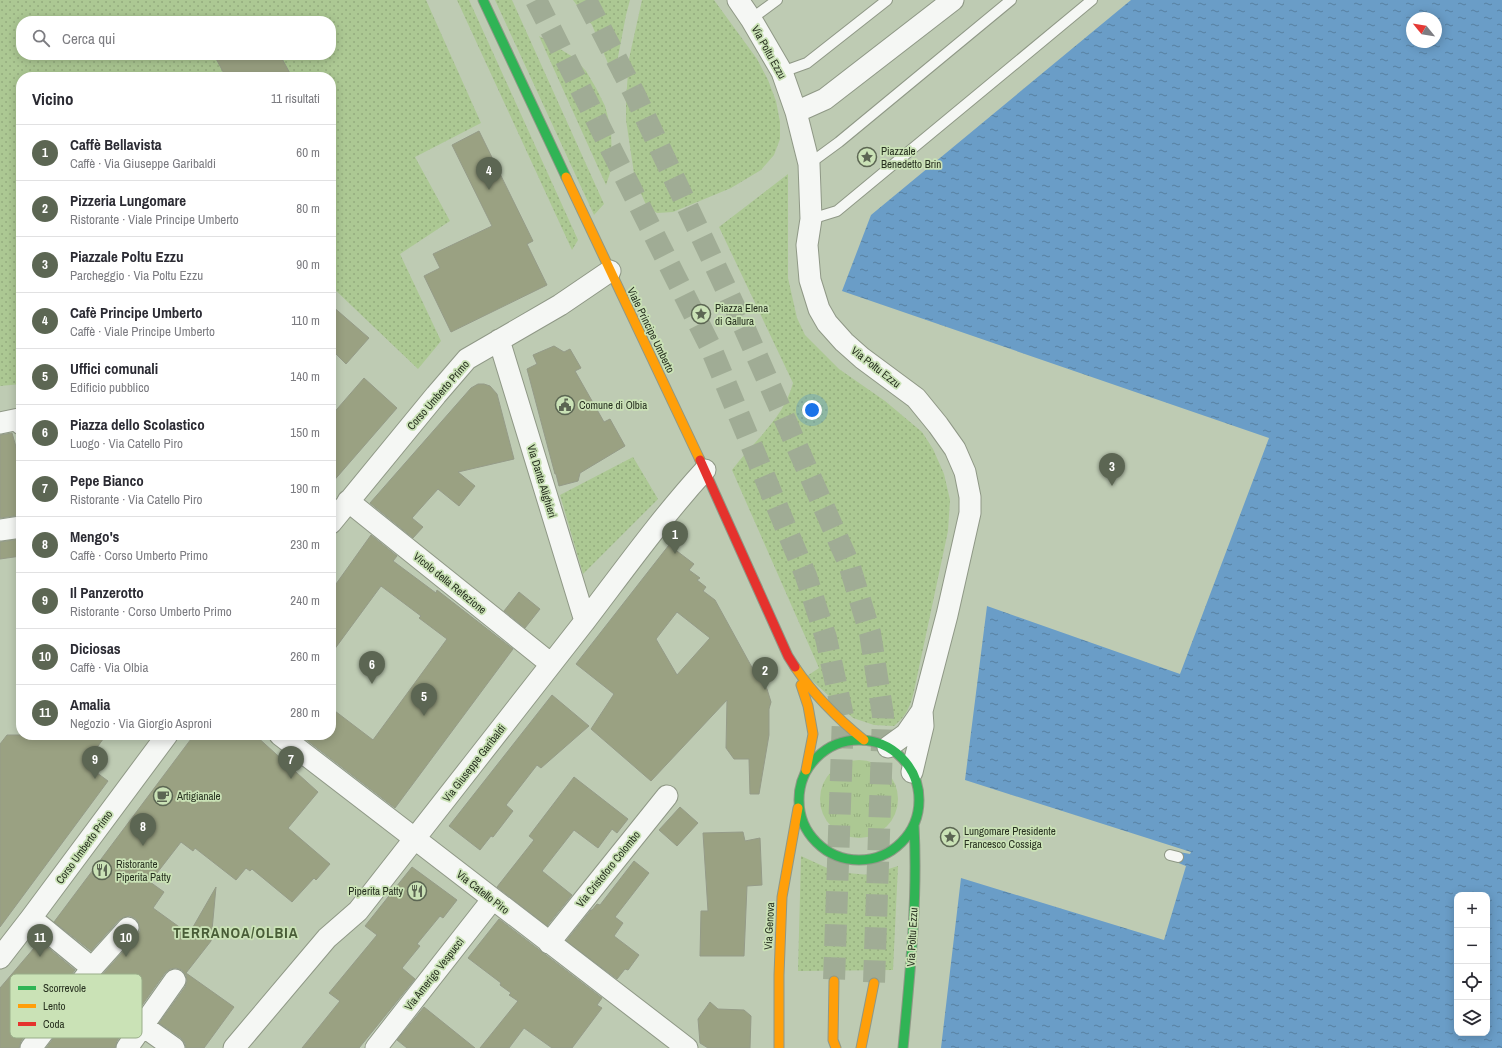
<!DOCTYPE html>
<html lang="it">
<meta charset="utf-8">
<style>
body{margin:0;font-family:"Archivo Narrow",sans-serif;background:#f7f7f7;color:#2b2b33}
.controls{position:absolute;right:12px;bottom:12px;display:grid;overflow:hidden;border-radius:8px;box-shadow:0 2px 10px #0003}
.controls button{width:36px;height:36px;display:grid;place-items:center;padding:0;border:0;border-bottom:1px solid #e1e1e2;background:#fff;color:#2b2b33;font:20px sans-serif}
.compass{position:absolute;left:1406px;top:12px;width:36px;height:36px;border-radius:50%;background:#fff;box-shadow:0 2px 10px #0003;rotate:300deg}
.you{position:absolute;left:812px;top:410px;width:14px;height:14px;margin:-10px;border:3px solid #fff;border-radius:50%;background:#1a73e8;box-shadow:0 0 0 6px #1a73e833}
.badge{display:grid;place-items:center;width:26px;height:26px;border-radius:50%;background:#5c6653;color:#fff;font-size:13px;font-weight:700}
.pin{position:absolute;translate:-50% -33px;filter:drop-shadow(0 1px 2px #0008)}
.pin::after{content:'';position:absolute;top:21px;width:14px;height:12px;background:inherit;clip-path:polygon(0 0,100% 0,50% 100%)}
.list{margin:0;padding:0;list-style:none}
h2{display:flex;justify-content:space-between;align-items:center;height:52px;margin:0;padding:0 16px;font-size:17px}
h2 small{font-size:13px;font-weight:400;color:#7c7c81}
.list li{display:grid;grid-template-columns:26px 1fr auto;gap:12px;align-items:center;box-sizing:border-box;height:56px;padding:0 16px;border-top:1px solid #e1e1e2}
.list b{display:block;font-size:15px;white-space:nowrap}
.list p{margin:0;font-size:13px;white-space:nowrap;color:#7c7c81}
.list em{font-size:13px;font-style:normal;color:#7c7c81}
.icon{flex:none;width:22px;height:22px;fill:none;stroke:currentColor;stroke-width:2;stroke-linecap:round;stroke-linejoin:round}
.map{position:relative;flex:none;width:1502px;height:1048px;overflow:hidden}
.search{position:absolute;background:#fff;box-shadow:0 2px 10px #0003;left:16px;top:16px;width:320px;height:44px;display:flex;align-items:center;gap:10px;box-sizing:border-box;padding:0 14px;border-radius:16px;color:#7c7c81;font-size:15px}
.panel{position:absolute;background:#fff;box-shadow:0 2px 10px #0003;left:16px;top:72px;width:320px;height:668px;border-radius:16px}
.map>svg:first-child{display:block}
.grass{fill:url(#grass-tufts)}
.park{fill:url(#park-dots);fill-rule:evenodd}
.water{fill:url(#water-ripples);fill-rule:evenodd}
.building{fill:#9aa182;stroke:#959b88;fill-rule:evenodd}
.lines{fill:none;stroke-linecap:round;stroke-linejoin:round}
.primary-tunnel{stroke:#a0ac95;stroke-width:22;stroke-dasharray:22 11;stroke-linecap:butt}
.lane-casing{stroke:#8f9886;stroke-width:12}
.street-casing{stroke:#8f9886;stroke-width:23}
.fast-casing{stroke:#8f9886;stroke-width:11}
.slow-casing{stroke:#8f9886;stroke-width:11}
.jam-casing{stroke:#8f9886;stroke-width:11}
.lane{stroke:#f5f7f4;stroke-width:10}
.street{stroke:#f5f7f4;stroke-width:21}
.fast{stroke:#30b455;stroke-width:9}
.slow{stroke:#ff9f0a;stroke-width:9}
.jam{stroke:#e5322d;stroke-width:9}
.labels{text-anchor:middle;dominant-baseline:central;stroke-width:3.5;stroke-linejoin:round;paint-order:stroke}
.street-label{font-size:11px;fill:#27301f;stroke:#cae2b6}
.poi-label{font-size:11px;fill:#27301f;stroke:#cae2b6;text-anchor:start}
.district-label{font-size:15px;font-weight:bold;letter-spacing:1px;fill:#495d37;stroke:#cae2b6}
.key{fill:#cae2b6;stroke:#99ad89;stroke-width:1}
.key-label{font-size:11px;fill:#27301f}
</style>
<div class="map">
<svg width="1502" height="1048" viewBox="0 0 1502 1048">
<defs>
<pattern id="grass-tufts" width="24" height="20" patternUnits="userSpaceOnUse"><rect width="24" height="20" fill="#acc893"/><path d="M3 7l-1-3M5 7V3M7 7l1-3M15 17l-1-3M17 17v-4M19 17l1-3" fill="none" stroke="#94ac7e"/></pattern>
<pattern id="park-dots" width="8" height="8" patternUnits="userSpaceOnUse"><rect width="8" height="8" fill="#acc893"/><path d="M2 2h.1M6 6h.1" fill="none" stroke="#94ac7e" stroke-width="1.8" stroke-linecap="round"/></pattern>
<pattern id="water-ripples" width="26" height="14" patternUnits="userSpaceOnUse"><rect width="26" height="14" fill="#6a9dc7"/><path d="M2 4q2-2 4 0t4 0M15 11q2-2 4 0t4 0" fill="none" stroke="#5780a1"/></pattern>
</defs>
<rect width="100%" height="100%" fill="#becbb3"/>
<path class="grass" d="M820 799a39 39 0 1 1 78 0a39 39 0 1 1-78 0Z"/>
<path class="park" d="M0,0H426L481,123L415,157L450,221L400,254L441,341L418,369L331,286V77H21V384L0,386ZM21,21H331V55H21Z
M457,0H469L578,240L572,250Z
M495,0H512L604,204L594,215Z
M573,0H630L626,15L614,78L592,25Z
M642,0H714L757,59L768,80L776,101L780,122V139L774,155L761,170L731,188L673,212L657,213L647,207L635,180L626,120V100L629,59Z
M539,36L573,57L586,71L596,88L605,106L611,129L612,167L606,185Z
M788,174V278L797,318L805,335L839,369L885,401L922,432L933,449L944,474L950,500L948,531L914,691C910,707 907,715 894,726L874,725L853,718L807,676L819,668L732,470C753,442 784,418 793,383L719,227Z
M633,457L658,499L583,574L560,495Z
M801,856L836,872L870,875L898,866L893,970L798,971Z"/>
<path class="water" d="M1131,0H1502V1048H941L961,878L1164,940L1186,866L1176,862L1179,852L1190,854L1191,852L965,780L987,606L1180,674L1269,438L842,291L871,215ZM1412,18H1436V42H1412ZM1457,895H1487V1033H1457Z"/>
<path class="building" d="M214,55H280L292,77H226Z
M479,131L533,241L527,244L547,285L451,332L424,276L440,268L433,254L492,226L452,145Z
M331,305L369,338L346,364L331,349Z
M554,346L564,352L570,349L581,368L575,371L604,422L610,419L625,446L580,473L578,481L559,486L556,474H555L527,369L537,364L533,355Z
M364,378L397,408L331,484V416Z
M478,384H484L490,386L497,394L514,459L458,472L475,486L459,506L438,489L412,518L423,527L413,538L370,503L471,388Z
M12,433L21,464V515L0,518V435Z
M371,535L397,556L393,561L436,593L437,590L513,649L395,808L300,735H331V708L373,740L447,639L419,618L421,616L381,586L331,654V591Z
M21,539V556L0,559V542Z
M669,545L694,564L689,570L700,578L697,580L706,587L703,591L715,600L760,682L762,681L767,689L771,702L769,709V735L759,794H750L749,759H734L726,748L727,700L651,781L591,729L614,694L576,664ZM677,612L710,638L677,675L656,639Z
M519,592L540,609L525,628L504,611Z
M552,695L589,726L541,768L537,765L506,805L513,811L493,837L491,836L480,850L449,826Z
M7,735H106L85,764L108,781L0,927V744Z
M194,735H255L318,792L288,828L330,864L316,880L314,878L292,902L252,869L250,871L246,868L236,880L195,848L193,851L181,842L150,882L164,892L153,908L189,934L216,887L211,941L186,973L234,1007L204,1048H186L185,1043L181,1038L159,1023L185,987L187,981L186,975L182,970L176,968L170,969L165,973L140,1008L101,976L137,936L140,931L139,925L136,919L130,916L125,917L119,920L91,951L54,922Z
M574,777L628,819L617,833L612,829L598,848L574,830L542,871L572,895L547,926L497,887L534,840L529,836Z
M680,807L698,823L677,846L659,830Z
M743,832L745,841L760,838L762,885L747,886L744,956H700L701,911H708L703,833Z
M634,861L649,873L615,917L623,923L614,936L639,955L628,970L625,969L617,979L566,941L591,910H592L597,904L600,905Z
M412,867L457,900L443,918L440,916L417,944L420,946L402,968L415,979L359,1048H302L340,1001L329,993L377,935L365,926Z
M499,919L602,998L597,1005L602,1008L572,1048H552L524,1028L509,1048H480L518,1001L509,995L511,993L500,985L501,983L468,958Z
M40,941L75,970L21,1041L19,1048H0V988Z
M87,995L126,1028L117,1041L115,1048H46Z
M710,1002L718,1009L744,1010L751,1016L750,1048H708L700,1043L698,1019Z
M424,1007L475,1048H407L397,1040Z"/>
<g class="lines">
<path class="primary-tunnel" d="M536,0L710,346L806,576L826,638L843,716L834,981
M586,0L634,93L744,327L849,564L870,633L883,715L874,983"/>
<g class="lane-casing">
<path id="lane" d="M751,19L777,0
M782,72L807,63L887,0
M809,164L839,142L1011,0
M811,219L837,211L1092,0
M1170,855L1178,857"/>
</g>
<g class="street-casing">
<path id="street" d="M738,0L751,19L782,72L796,112L809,164L811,219L807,245L810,280L819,309L827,323L844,342L862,358L916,398L938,425L955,449L965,472L970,497V513L947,615L922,711L923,726L912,772
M796,112L825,99L953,0
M499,340L585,621
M0,423L19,419L21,424
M348,501L551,664
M331,523L436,395L467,359L560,305L610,271
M0,530L21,527
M280,735C416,839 551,945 687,1048
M888,747L906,734L922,711
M31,918L92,968
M549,943L667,796
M0,958L31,918L167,735
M85,978L143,1026L174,1048
M31,1048L92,968L128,928
M127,1048L175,980
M234,1048L327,938L358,911C433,814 510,718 585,621C624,570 661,518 705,470
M376,1048L492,900"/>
</g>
<g class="fast-casing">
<path id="fast" d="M483,0L566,177
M799 800a60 60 0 1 1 120 0a60 60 0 1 1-120 0Z
M903,1048C910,974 918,899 914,825"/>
</g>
<g class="slow-casing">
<path id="slow" d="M566,177L700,460
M795,667C814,695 838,719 864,740
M801,685L808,706L813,734L806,770
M834,981L833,1040L836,1048
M779,1048V975L782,897L798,808
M861,1048L874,983"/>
</g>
<g class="jam-casing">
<path id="jam" d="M700,460L788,656L795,667"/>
</g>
<use href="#lane" class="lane"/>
<use href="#street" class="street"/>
<use href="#fast" class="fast"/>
<use href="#slow" class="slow"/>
<use href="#jam" class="jam"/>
</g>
<defs>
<g id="sight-ring" transform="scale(1)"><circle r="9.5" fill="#cae2b6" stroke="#5c6653" stroke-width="1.5"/><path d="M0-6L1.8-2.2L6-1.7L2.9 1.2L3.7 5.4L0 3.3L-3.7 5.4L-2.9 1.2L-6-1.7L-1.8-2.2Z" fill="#5c6653"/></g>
<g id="civic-ring" transform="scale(1)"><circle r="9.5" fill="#cae2b6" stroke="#5c6653" stroke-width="1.5"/><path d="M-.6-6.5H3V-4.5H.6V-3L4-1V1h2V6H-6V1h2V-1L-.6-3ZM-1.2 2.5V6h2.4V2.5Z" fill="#5c6653"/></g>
<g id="cafe-ring" transform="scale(1)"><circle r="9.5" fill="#cae2b6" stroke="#5c6653" stroke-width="1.5"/><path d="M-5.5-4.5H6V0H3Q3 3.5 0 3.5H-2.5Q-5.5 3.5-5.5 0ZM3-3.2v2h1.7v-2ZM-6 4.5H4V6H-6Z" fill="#5c6653"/></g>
<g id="restaurant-ring" transform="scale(1)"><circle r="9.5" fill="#cae2b6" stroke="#5c6653" stroke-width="1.5"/><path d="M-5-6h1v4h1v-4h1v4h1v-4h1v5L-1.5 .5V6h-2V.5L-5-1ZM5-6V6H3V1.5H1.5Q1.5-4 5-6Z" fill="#5c6653"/></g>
</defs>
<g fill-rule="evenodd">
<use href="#sight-ring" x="867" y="157"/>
<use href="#sight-ring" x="701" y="314"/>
<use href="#civic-ring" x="565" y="405"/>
<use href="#cafe-ring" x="163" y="796"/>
<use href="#sight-ring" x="950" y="837"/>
<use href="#restaurant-ring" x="102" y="870"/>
<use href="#restaurant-ring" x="417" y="891"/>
</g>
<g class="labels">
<g class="street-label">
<text transform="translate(769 52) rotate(61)">Via Poltu Ezzu</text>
<text transform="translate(651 330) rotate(64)">Viale Principe Umberto</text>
<text transform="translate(876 367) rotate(38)">Via Poltu Ezzu</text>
<text transform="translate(438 395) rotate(-49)">Corso Umberto Primo</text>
<text transform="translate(542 481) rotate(73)">Via Dante Alighieri</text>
<text transform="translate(450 583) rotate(39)">Vicolo della Refezione</text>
<text transform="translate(474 763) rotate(-52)">Via Giuseppe Garibaldi</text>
<text transform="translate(84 847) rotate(-54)">Corso Umberto Primo</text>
<text transform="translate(608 869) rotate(-51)">Via Cristoforo Colombo</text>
<text transform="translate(483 892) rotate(38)">Via Catello Piro</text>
<text transform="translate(769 926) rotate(-87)">Via Genova</text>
<text transform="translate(912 937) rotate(-87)">Via Poltu Ezzu</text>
<text transform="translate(434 974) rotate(-52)">Via Amerigo Vespucci</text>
</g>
<g class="poi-label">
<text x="881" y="151">Piazzale<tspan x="881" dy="13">Benedetto Brin</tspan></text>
<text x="715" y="308">Piazza Elena<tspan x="715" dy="13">di Gallura</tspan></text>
<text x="579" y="405">Comune di Olbia</text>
<text x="177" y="796">Artigianale</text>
<text x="964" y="831">Lungomare Presidente<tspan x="964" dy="13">Francesco Cossiga</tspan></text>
<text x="116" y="864">Ristorante<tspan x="116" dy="13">Piperita Patty</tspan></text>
<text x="403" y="891" text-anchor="end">Piperita Patty</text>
</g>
<g class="district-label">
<text x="236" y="932">TERRANOA/OLBIA</text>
</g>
</g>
<rect x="10" y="974" width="132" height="64" rx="6" class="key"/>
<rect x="18" y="986" width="18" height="4" fill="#30b455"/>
<rect x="18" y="1004" width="18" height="4" fill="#ff9f0a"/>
<rect x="18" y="1022" width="18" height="4" fill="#e5322d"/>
<g class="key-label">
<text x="43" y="992">Scorrevole</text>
<text x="43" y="1010">Lento</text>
<text x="43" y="1028">Coda</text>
</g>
</svg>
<div class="controls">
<button>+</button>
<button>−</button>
<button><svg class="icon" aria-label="locate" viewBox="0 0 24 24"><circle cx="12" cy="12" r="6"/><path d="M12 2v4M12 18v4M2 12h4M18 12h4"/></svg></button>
<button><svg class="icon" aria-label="layers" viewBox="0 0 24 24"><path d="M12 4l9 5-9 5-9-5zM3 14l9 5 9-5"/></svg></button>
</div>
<svg class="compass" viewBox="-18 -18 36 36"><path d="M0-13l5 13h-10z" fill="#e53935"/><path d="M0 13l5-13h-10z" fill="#7c7c81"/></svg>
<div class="you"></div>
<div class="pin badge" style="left:675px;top:554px">1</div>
<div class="pin badge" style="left:765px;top:690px">2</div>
<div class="pin badge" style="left:1112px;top:486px">3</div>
<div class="pin badge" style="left:489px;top:190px">4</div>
<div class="pin badge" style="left:424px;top:716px">5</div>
<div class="pin badge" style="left:372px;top:684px">6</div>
<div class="pin badge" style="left:291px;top:779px">7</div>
<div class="pin badge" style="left:143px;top:846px">8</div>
<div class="pin badge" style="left:95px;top:779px">9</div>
<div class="pin badge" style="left:126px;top:957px">10</div>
<div class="pin badge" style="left:40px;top:957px">11</div>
<div class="search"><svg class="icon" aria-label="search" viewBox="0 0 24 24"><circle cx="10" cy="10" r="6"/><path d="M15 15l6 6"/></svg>Cerca qui</div>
<section class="panel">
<h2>Vicino<small>11 risultati</small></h2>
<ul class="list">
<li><span class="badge">1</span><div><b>Caffè Bellavista</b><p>Caffè · Via Giuseppe Garibaldi</p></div><em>60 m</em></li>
<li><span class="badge">2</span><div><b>Pizzeria Lungomare</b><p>Ristorante · Viale Principe Umberto</p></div><em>80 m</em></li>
<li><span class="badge">3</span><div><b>Piazzale Poltu Ezzu</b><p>Parcheggio · Via Poltu Ezzu</p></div><em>90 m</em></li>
<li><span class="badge">4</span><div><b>Cafè Principe Umberto</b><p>Caffè · Viale Principe Umberto</p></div><em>110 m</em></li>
<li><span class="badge">5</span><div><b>Uffici comunali</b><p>Edificio pubblico</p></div><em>140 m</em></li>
<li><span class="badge">6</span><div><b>Piazza dello Scolastico</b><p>Luogo · Via Catello Piro</p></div><em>150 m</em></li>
<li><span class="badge">7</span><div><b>Pepe Bianco</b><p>Ristorante · Via Catello Piro</p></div><em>190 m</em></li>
<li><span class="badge">8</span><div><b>Mengo's</b><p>Caffè · Corso Umberto Primo</p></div><em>230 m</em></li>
<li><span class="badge">9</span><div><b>Il Panzerotto</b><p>Ristorante · Corso Umberto Primo</p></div><em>240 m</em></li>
<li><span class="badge">10</span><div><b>Diciosas</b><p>Caffè · Via Olbia</p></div><em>260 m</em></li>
<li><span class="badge">11</span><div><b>Amalia</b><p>Negozio · Via Giorgio Asproni</p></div><em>280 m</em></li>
</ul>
</section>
</div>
